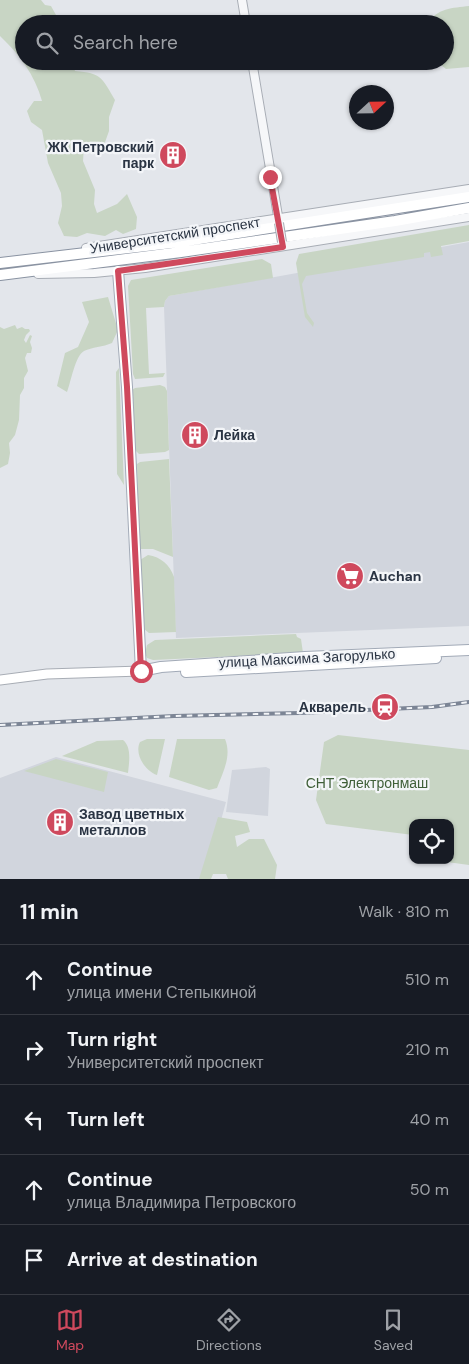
<!DOCTYPE html>
<meta charset="utf-8">
<style>
body{margin:0;font-family:"DM Sans",sans-serif;background:#242831;color:#f1f3f6}
.controls{position:absolute;right:15px;bottom:15px;display:grid;overflow:hidden;border-radius:10px;box-shadow:0 1px 4px #0004}
.controls button{width:45px;height:45px;display:grid;place-items:center;padding:0;border:0;border-bottom:1px solid #363941;background:#171b24;color:#f1f3f6;font:25px sans-serif}
.compass{position:absolute;left:349px;top:85px;width:45px;height:45px;border-radius:50%;background:#171b24;box-shadow:0 1px 4px #0004;rotate:68deg}
.stop{position:absolute;width:15px;height:15px;margin:-11px;border:4px solid #cf495d;border-radius:50%;background:#fff}
.stop.end{background:#cf495d;border-color:#fff;box-shadow:0 1px 5px #0008}
.list{margin:0;padding:0;list-style:none}
h2{display:flex;justify-content:space-between;align-items:center;height:65px;margin:0;padding:0 20px;font-size:21px}
h2 small{font-size:16px;font-weight:400;color:#9ea1a6}
.list li{display:grid;grid-template-columns:32px 1fr auto;gap:15px;align-items:center;box-sizing:border-box;height:70px;padding:0 20px;border-top:1px solid #363941}
.list b{display:block;font-size:19px;white-space:nowrap}
.list p{margin:0;font-size:16px;white-space:nowrap;color:#9ea1a6}
.list em{font-size:16px;font-style:normal;color:#9ea1a6}
.icon{flex:none;width:28px;height:28px;fill:none;stroke:currentColor;stroke-width:2;stroke-linecap:round;stroke-linejoin:round}
.map{position:relative;flex:none;width:469px;height:879px;overflow:hidden}
.search{position:absolute;background:#171b24;box-shadow:0 1px 4px #0004;left:15px;right:15px;top:15px;height:55px;display:flex;align-items:center;gap:12px;box-sizing:border-box;padding:0 18px;border-radius:28px;color:#9ea1a6;font-size:19px}
.sheet{height:415px;background:#171b24}
nav{display:flex;justify-content:space-around;align-items:center;box-sizing:border-box;height:70px;border-top:1px solid #363941;background:#171b24;font-size:14px;color:#9ea1a6}
nav a{display:grid;justify-items:center;gap:2px}
nav .on{color:#cf495d}
.map>svg:first-child{display:block}
.built{fill:#d1d5dd}
.green{fill:#c8d5c4}
.lines{fill:none;stroke-linecap:round;stroke-linejoin:round}
.tertiary-casing{stroke:#a8adb5;stroke-width:10}
.secondary-casing{stroke:#a8adb5;stroke-width:11}
.primary-casing{stroke:#a2aab7;stroke-width:12}
.trunk-casing{stroke:#8a93a2;stroke-width:12}
.tertiary{stroke:#f6f7f9;stroke-width:8}
.secondary{stroke:#fff;stroke-width:9}
.primary{stroke:#fff;stroke-width:10}
.trunk{stroke:#fff;stroke-width:10}
.rail-casing{stroke:#7c8595;stroke-width:4}
.rail{stroke:#f3f5f8;stroke-width:2;stroke-dasharray:5.5;stroke-linecap:butt}
.tertiary-bridge-casing{stroke:#a8adb5;stroke-width:10;stroke-linecap:butt}
.tertiary-bridge{stroke:#f6f7f9;stroke-width:8}
.route{stroke:#cf495d;stroke-width:6}
.labels{text-anchor:middle;dominant-baseline:central;stroke-width:4.5;stroke-linejoin:round;paint-order:stroke}
.poi-label{font-size:14px;font-weight:bold;fill:#2a3443;stroke:#f3f5f8;text-anchor:start}
.street-label{font-size:14px;fill:#2a3443;stroke:#f3f5f8}
.park-label{font-size:14px;fill:#3f5f38;stroke:#f3f5f8}
</style>
<div class="map">
<svg width="469" height="879" viewBox="0 0 469 879">
<rect width="100%" height="100%" fill="#e3e6eb"/>
<path class="built" d="M469,242V626L176,638L164,307L165,301L169,296Z
M56,757L226,802L205,879H0V778Z
M266,767L270,769L268,816L226,812L232,770Z"/>
<path class="green" d="M0,0H41L45,5L51,6L61,24H24V61H72L75,71C102,73 102,78 115,100L109,117V131L104,145L84,146L83,161L95,190L94,204L97,213L117,204L127,194L137,217L136,229L123,234L116,230L105,236L87,233L77,237L64,236L58,223L62,206L61,193L48,163L42,130L31,122L27,111L34,101H42C35,75 19,54 0,36Z
M469,6V67L446,69L436,61H445V24H428C436,8 453,8 469,6Z
M469,225V241L441,246L443,255L431,257L430,252L424,253V257L306,276L302,284L307,313L314,323L313,327L305,317L296,263L299,254Z
M262,259L271,264L273,278L169,296L165,301L164,307L146,308L149,374L165,373L163,377L135,379L133,374L128,286L131,280Z
M108,297L118,330L112,343C103,347 92,347 84,351C75,356 71,382 67,392L57,386L65,353L78,347L89,322L82,302Z
M15,325L17,329L22,327L25,329H29L30,331L26,335L24,340L26,343L30,335L32,336L30,342L32,348L31,353H27L25,358L28,371L24,378V388L20,395L19,420L15,435L9,443L10,453L8,464L0,468V327L4,329Z
M119,368V369L124,485L117,474L116,372Z
M160,385L165,387L167,391L169,450L165,452L139,454L135,450L132,390L135,388Z
M169,459L173,557L153,549H141L139,547L137,464L140,462Z
M148,555C161,557 170,565 174,577L176,632L149,633L144,629L140,560Z
M296,634L297,637L301,639L303,653L153,660L147,658L145,653L147,645L155,640Z
M338,735L469,750V865L447,862V860H450V823H413V835L326,824L316,800L324,742Z
M147,739H165L157,775C145,771 134,754 140,742Z
M177,739H225C232,756 223,772 217,788L209,790L169,777Z
M123,740C132,747 129,763 128,773L62,756L97,741Z
M56,759L108,772L104,792L24,771Z
M218,817L247,822L250,832L235,836L237,847L249,839H264L277,865L275,879H228L226,874H213L211,879H199Z"/>
<g class="lines">
<g class="tertiary-casing">
<path id="tertiary" d="M242,0L246,24
M252,61L279,222
M86,248L469,189
M38,274L94,273L145,268L469,217"/>
</g>
<g class="secondary-casing">
<path id="secondary" d="M0,680L47,674L141,671"/>
</g>
<g class="primary-casing">
<path id="primary" d="M118,271L127,387L141,671L161,667L305,657L469,650
M186,672L436,658"/>
</g>
<g class="trunk-casing">
<path id="trunk" d="M0,263L180,242L469,197
M0,275L181,252L395,221L469,208"/>
</g>
<use href="#tertiary" class="tertiary"/>
<use href="#secondary" class="secondary"/>
<use href="#primary" class="primary"/>
<use href="#trunk" class="trunk"/>
<g class="rail-casing">
<path id="rail" d="M0,725L174,716L300,713L432,707L469,702"/>
</g>
<use href="#rail" class="rail"/>
<g class="tertiary-bridge-casing">
<path id="tertiary-bridge" d="M279,223L282,242"/>
</g>
<use href="#tertiary-bridge" class="tertiary-bridge"/>
</g>
<g class="lines">
<path class="route" d="M141,671L127,387L118,271L283,247L270,177"/>
</g>
<defs>
<g id="building-disc" transform="scale(1.4375)"><circle r="9.5" fill="#cf495d" stroke="#f3f5f8"/><path d="M-4-6H4V6H1V3H-1V6H-4ZM-2.5-4.3h1.7v1.8h-1.7ZM.8-4.3h1.7v1.8H.8ZM-2.5-1h1.7V.8h-1.7ZM.8-1h1.7V.8H.8Z" fill="#fff"/></g>
<g id="supermarket-disc" transform="scale(1.4375)"><circle r="9.5" fill="#cf495d" stroke="#f3f5f8"/><path d="M-6-5.5h2.5l.6 2H6L4.5 2H-2.5L-4.4-4H-6ZM-1.5 3.2a1.3 1.3 0 1 0 .1 0ZM3 3.2a1.3 1.3 0 1 0 .1 0Z" fill="#fff"/></g>
<g id="station-disc" transform="scale(1.4375)"><circle r="9.5" fill="#cf495d" stroke="#f3f5f8"/><path d="M-3-6H3Q5-6 5-4V2Q5 4 3 4L4.5 6H3L1.5 4h-3L-3 6H-4.5L-3 4Q-5 4-5 2V-4Q-5-6-3-6ZM-3.5-4v3h7v-3ZM-3.5 1v1.5H-2V1ZM2 1v1.5H3.5V1Z" fill="#fff"/></g>
</defs>
<g fill-rule="evenodd">
<use href="#building-disc" x="173" y="155"/>
<use href="#building-disc" x="195" y="435"/>
<use href="#supermarket-disc" x="350" y="576"/>
<use href="#station-disc" x="385" y="707"/>
<use href="#building-disc" x="60" y="822"/>
</g>
<g class="labels">
<g class="poi-label">
<text x="154" y="147" text-anchor="end">ЖК Петровский<tspan x="154" dy="16">парк</tspan></text>
<text x="214" y="435">Лейка</text>
<text x="369" y="576">Auchan</text>
<text x="366" y="707" text-anchor="end">Акварель</text>
<text x="79" y="814">Завод цветных<tspan x="79" dy="16">металлов</tspan></text>
</g>
<g class="street-label">
<text transform="translate(175 235) rotate(-9)">Университетский проспект</text>
<text transform="translate(307 658) rotate(-3)">улица Максима Загорулько</text>
</g>
<g class="park-label">
<text x="367" y="783">СНТ Электронмаш</text>
</g>
</g>
</svg>
<div class="controls">
<button><svg class="icon" aria-label="locate" viewBox="0 0 24 24"><circle cx="12" cy="12" r="6"/><path d="M12 2v4M12 18v4M2 12h4M18 12h4"/></svg></button>
</div>
<svg class="compass" viewBox="-18 -18 36 36"><path d="M0-13l5 13h-10z" fill="#e53935"/><path d="M0 13l5-13h-10z" fill="#9ea1a6"/></svg>
<div class="stop" style="left:141px;top:671px"></div>
<div class="stop end" style="left:270px;top:177px"></div>
<div class="search"><svg class="icon" aria-label="search" viewBox="0 0 24 24"><circle cx="10" cy="10" r="6"/><path d="M15 15l6 6"/></svg>Search here</div>
</div>
<section class="sheet">
<h2>11 min<small>Walk · 810 m</small></h2>
<ul class="list">
<li><svg class="icon" aria-label="ahead" viewBox="0 0 24 24"><path d="M12 20V5M6 11l6-6 6 6"/></svg><div><b>Continue</b><p>улица имени Степыкиной</p></div><em>510 m</em></li>
<li><svg class="icon" aria-label="right" viewBox="0 0 24 24"><path d="M7 20v-9h11M14 6l5 5-5 5"/></svg><div><b>Turn right</b><p>Университетский проспект</p></div><em>210 m</em></li>
<li><svg class="icon" aria-label="left" viewBox="0 0 24 24"><path d="M17 20v-9H6M10 6l-5 5 5 5"/></svg><div><b>Turn left</b></div><em>40 m</em></li>
<li><svg class="icon" aria-label="ahead" viewBox="0 0 24 24"><path d="M12 20V5M6 11l6-6 6 6"/></svg><div><b>Continue</b><p>улица Владимира Петровского</p></div><em>50 m</em></li>
<li><svg class="icon" aria-label="arrive" viewBox="0 0 24 24"><path d="M6 21V4h12l-3 4 3 4H6"/></svg><div><b>Arrive at destination</b></div></li>
</ul>
</section>
<nav>
<a class="on"><svg class="icon" aria-label="map" viewBox="0 0 24 24"><path d="M3 6l6-2 6 2 6-2v14l-6 2-6-2-6 2zM9 4v14M15 6v14"/></svg>Map</a>
<a><svg class="icon" aria-label="directions" viewBox="0 0 24 24"><path d="M12 3l9 9-9 9-9-9zM9 14v-3h6M13 9l2 2-2 2"/></svg>Directions</a>
<a><svg class="icon" aria-label="saved" viewBox="0 0 24 24"><path d="M7 4h10v16l-5-4-5 4z"/></svg>Saved</a>
</nav>
